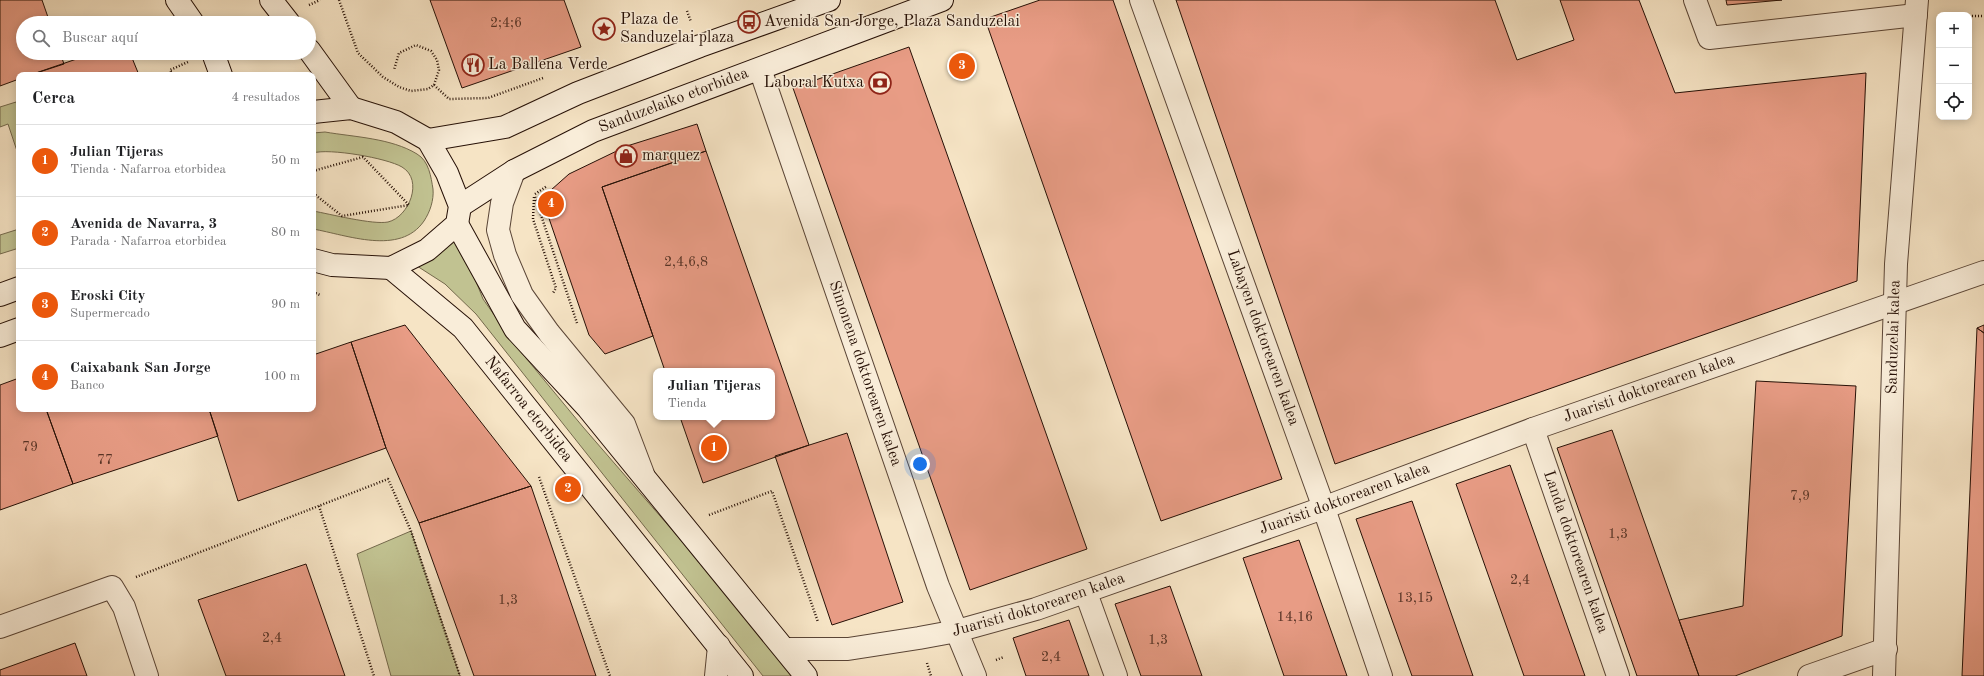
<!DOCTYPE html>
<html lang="es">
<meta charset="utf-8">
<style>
body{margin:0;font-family:"Old Standard TT",serif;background:#f6f6f6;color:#202124}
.controls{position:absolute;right:12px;top:12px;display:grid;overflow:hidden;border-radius:8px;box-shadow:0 2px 10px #0003}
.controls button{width:36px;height:36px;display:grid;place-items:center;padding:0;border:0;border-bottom:1px solid #e0e0e0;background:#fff;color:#202124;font:20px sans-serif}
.you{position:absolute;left:920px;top:464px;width:14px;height:14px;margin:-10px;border:3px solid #fff;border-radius:50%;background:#1a73e8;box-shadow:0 0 0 6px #1a73e833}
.badge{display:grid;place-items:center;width:26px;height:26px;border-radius:50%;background:#ea580c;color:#fff;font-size:13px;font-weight:700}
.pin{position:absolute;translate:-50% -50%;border:2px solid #fff;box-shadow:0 1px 4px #0006}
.popup{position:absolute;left:653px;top:368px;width:122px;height:52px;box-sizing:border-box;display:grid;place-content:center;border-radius:8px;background:#fff;filter:drop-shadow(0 1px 3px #0005);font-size:13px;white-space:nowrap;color:#757577}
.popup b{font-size:15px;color:#202124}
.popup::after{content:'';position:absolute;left:50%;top:100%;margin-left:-8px;border:8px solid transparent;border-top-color:#fff}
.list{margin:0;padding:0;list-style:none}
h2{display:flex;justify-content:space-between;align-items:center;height:52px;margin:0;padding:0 16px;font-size:17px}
h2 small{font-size:13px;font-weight:400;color:#757577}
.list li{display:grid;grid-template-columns:26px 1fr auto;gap:12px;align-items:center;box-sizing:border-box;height:72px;padding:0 16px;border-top:1px solid #e0e0e0}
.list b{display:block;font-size:15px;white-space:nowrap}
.list p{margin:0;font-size:13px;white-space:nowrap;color:#757577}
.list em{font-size:13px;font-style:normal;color:#757577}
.icon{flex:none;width:22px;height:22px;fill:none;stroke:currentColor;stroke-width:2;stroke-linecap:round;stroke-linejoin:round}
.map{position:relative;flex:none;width:1984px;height:676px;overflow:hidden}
.search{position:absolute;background:#fff;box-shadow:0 2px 10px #0003;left:16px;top:16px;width:300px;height:44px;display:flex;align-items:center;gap:10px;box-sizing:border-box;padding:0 14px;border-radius:22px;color:#757577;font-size:15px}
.panel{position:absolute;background:#fff;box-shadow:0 2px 10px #0003;left:16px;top:72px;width:300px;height:340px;border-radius:8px}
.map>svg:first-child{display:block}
.green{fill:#c1c291;stroke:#74694c}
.building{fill:#e89c85;stroke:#261006}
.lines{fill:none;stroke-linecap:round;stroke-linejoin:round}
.minor-casing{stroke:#5a4536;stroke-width:24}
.secondary-casing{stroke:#261006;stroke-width:24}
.path{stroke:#261006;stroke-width:2.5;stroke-dasharray:1 2;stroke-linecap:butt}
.minor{stroke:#f9edd9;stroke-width:22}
.secondary{stroke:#f9edd9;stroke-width:22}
.labels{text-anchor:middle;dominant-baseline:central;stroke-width:3;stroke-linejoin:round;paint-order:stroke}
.number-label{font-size:14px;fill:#563326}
.poi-label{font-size:16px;fill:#261006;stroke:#f9edd9;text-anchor:start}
.street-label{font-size:16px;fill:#261006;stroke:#f9edd9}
</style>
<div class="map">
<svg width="1984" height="676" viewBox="0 0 1984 676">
<rect width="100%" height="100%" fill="#f6e4c5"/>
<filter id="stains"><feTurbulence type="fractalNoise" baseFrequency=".005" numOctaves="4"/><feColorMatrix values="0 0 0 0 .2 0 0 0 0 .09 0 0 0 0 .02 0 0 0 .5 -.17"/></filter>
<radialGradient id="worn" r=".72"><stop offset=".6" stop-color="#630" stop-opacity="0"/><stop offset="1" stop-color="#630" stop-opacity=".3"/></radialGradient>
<path class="green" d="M16,102L19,112V157L8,124L0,127V107Z
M325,132C354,137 391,138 417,154C429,161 431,177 433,189C434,200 430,212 424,221C400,256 347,235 313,229V211C330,214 373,225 388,222C409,217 424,180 402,167C387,158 329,148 313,153V133Z
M19,229V248L0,254V235Z
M458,236L483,299L516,346L583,427L731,598L792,676H763L476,314L445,284L417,266Z
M411,531L460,676H391L357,554Z"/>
<path class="building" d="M0,0H42L50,23H23V53H60L64,64L30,75H19V79L0,86Z
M430,0H564L581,47L462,88Z
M1040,0H1113L1282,479L1161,521L985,19Z
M1176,0H1495L1517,60L1574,40L1560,0H1639L1675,93L1866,73L1857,281L1335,464Z
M1726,0H1782L1727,5Z
M909,47L1087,549L970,590L793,88Z
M94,53H130L139,75H30Z
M697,124L706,151L602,187L653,336L605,354L589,335L542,198L569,174L627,146Z
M706,151L809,445L703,483L680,417H772V371H665L602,187Z
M405,325L531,486L419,523L386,448L351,342Z
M1984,325V333L1977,328Z
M1977,328L1984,333V676H1962Z
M351,342L386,448L238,501L209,409H313V355Z
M19,378V409H46L73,484L0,510V385Z
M1756,381L1856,386L1842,636L1735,676H1699L1679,620L1743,606Z
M46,409H209L218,436L73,484Z
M1612,430L1679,620L1699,676H1637L1557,448Z
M847,433L903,602L832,625L775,456Z
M1510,465L1585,676H1524L1456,484Z
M531,486L596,676H474L419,523Z
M1412,501L1473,676H1412L1356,519Z
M1299,540L1347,676H1284L1243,558Z
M306,564L345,676H226L198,600Z
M1170,586L1202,676H1141L1115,604Z
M1069,620L1089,676H1026L1013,638Z
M75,643L87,676H0V670Z"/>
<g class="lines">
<g class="minor-casing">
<g id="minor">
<path id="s1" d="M1141,0L1320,497L1381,676"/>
<path d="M1695,0L1709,38L1916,15"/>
<path id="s2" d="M760,69L938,586L975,676"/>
<path d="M514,171L502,203L498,230L505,255L522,295L549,333L624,424L643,474"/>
<path id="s3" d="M1533,429L1618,676"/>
<path d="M1086,593L1116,676"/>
<path d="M0,627L112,587L124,607L147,676"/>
<path id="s4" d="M785,649H848L919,638L957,631L1036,609L1323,508L1533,429L1984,272"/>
<path d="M716,676L719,646"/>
<path d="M1809,676L1886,649"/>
<path id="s5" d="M1884,676L1896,264L1917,0"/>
</g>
</g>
<g class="secondary-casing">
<g id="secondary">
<path d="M177,0L193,23"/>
<path d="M271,0L289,23"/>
<path d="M309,50L351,108"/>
<path d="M213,53L221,75"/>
<path d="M313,112L351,108L396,122L428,140L447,173L460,206L457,224L427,250L391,268L332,265L313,260"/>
<path d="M428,140L505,127L578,93L700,46L829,0"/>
<path id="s6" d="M460,206L514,171L593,131L942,0"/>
<path d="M457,224L515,329L587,407L806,676"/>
<path id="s7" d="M391,268L463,328L742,676"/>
<path d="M0,295L19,288"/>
<path d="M0,336L19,329"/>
</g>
</g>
<path class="path" d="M339,0L358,53L383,77L399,87L411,91L428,89L434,85L439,70L437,60L431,51L416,45L399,53L394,70
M309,5L320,0
M687,11L691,22
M1969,16H1984
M172,75L170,70L188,62
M434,85L449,99L488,98L543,78
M313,171L363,157L409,205L342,216L313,193
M535,194L547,186
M534,197L533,219L556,288L553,293
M535,197L577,323
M313,292L320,295
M539,477L610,676
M319,506L374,676
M709,515L772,491L818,622
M136,577L388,479L411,531L460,676
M996,660L1004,657
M927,663L931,676"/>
<use href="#minor" class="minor"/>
<use href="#secondary" class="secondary"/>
</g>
<defs>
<g id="bus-ring" transform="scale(1.15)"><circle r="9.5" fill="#f9edd9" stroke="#8f2418" stroke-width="1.5"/><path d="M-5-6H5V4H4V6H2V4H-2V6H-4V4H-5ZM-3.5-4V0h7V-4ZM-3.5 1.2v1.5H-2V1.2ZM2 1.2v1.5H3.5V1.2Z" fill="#8f2418"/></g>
<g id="sight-ring" transform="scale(1.15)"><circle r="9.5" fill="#f9edd9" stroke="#8f2418" stroke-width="1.5"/><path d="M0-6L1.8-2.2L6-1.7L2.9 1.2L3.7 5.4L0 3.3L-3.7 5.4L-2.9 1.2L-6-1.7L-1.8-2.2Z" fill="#8f2418"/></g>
<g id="restaurant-ring" transform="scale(1.15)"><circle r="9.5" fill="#f9edd9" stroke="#8f2418" stroke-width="1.5"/><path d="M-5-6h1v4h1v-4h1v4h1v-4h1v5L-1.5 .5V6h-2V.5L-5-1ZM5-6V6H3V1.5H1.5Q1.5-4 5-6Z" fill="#8f2418"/></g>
<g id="bank-ring" transform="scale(1.15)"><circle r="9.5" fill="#f9edd9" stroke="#8f2418" stroke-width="1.5"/><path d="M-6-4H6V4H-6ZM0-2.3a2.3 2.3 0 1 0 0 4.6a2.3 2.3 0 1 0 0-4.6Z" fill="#8f2418"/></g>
<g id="shop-ring" transform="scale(1.15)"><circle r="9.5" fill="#f9edd9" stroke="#8f2418" stroke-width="1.5"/><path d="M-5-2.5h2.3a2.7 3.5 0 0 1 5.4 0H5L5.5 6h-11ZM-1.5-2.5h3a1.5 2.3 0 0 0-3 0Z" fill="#8f2418"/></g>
</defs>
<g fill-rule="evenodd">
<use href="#bus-ring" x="749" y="22"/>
<use href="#sight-ring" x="604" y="29"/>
<use href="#restaurant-ring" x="473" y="65"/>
<use href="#bank-ring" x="880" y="83"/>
<use href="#shop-ring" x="626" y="156"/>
</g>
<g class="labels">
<g class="number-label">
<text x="506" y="23">2;4;6</text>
<text x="686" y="262">2,4,6,8</text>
<text x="30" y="447">79</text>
<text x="105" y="460">77</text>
<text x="1800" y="496">7,9</text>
<text x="1618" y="534">1,3</text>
<text x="1520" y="580">2,4</text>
<text x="1415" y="598">13,15</text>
<text x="508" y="600">1,3</text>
<text x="1295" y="617">14,16</text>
<text x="272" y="638">2,4</text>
<text x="1158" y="640">1,3</text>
<text x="1051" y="657">2,4</text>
</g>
<g class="poi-label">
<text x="620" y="20">Plaza de<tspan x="620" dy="18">Sanduzelai plaza</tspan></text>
<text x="764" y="22">Avenida San Jorge, Plaza Sanduzelai</text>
<text x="488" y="65">La Ballena Verde</text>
<text x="864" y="83" text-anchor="end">Laboral Kutxa</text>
<text x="642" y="156">marquez</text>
</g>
<g class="street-label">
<text stroke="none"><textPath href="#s6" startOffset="239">Sanduzelaiko etorbidea</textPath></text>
<text stroke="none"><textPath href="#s1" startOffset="359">Labayen doktorearen kalea</textPath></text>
<text stroke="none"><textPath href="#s5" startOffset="339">Sanduzelai kalea</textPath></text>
<text stroke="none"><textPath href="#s2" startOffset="322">Simonena doktorearen kalea</textPath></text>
<text stroke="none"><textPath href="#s4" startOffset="907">Juaristi doktorearen kalea</textPath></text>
<text stroke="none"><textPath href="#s7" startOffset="198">Nafarroa etorbidea</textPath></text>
<text stroke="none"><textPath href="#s4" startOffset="583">Juaristi doktorearen kalea</textPath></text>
<text stroke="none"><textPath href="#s3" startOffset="130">Landa doktorearen kalea</textPath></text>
<text stroke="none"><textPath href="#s4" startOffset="259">Juaristi doktorearen kalea</textPath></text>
</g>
</g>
<rect width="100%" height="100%" filter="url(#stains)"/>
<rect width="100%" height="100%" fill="url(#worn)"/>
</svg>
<div class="controls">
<button>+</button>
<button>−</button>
<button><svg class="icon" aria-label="locate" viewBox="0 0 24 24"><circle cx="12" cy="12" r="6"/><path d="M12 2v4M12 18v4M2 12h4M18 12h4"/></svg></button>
</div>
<div class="you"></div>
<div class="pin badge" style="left:714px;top:448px">1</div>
<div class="popup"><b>Julian Tijeras</b>Tienda</div>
<div class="pin badge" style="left:568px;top:489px">2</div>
<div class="pin badge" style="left:962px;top:66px">3</div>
<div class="pin badge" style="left:551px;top:204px">4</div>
<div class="search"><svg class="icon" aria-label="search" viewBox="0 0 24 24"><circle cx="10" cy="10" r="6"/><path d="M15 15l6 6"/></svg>Buscar aquí</div>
<section class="panel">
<h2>Cerca<small>4 resultados</small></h2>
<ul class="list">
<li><span class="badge">1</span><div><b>Julian Tijeras</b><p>Tienda · Nafarroa etorbidea</p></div><em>50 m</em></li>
<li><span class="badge">2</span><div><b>Avenida de Navarra, 3</b><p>Parada · Nafarroa etorbidea</p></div><em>80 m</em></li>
<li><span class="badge">3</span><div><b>Eroski City</b><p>Supermercado</p></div><em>90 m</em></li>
<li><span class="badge">4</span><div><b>Caixabank San Jorge</b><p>Banco</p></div><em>100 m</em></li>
</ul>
</section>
</div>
